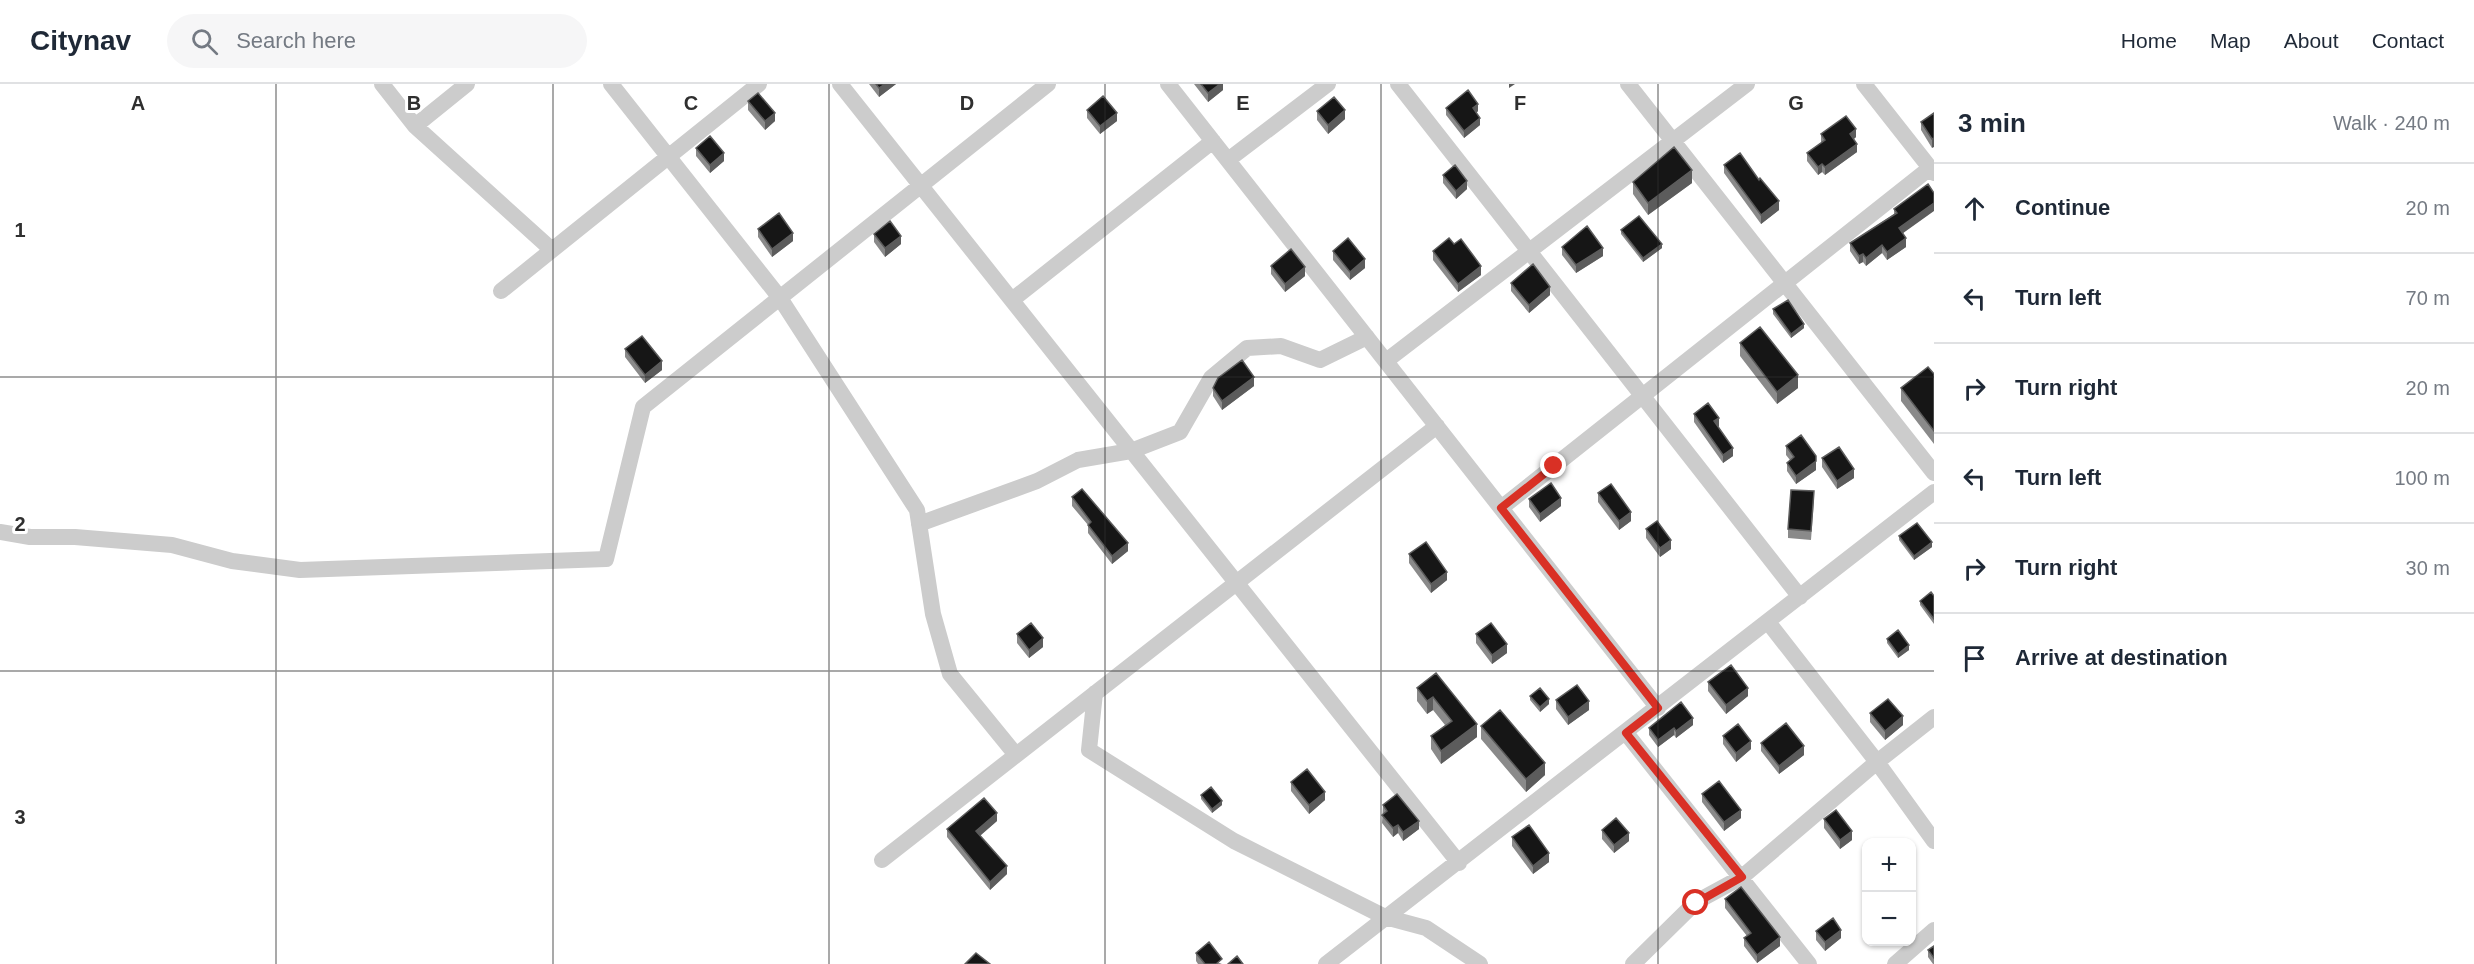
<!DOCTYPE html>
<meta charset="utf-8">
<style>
body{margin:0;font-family:Helvetica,sans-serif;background:#f6f6f7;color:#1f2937}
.controls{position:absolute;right:18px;bottom:18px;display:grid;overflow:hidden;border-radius:12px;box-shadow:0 2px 4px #0004}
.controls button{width:54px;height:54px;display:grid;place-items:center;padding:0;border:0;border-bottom:2px solid #e0e1e3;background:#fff;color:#1f2937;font:30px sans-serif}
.stop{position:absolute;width:18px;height:18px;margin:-14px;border:4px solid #d93025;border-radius:50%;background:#fff}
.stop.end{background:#d93025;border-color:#fff;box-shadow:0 2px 6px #0008}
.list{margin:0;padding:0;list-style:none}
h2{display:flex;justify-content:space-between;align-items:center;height:78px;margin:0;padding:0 24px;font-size:26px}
h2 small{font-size:20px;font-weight:400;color:#747a83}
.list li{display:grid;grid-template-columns:39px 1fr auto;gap:18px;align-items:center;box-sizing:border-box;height:90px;padding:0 24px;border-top:2px solid #e0e1e3}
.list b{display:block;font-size:22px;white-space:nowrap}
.list em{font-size:20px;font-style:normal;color:#747a83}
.icon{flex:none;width:33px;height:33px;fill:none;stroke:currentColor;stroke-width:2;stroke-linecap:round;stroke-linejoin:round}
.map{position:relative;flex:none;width:1934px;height:880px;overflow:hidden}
header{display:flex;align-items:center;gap:36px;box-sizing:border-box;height:84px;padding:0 30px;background:#fff;border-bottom:2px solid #e0e1e3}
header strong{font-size:28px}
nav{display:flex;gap:33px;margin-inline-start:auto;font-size:21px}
.search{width:420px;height:54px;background:#f6f6f7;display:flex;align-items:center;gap:15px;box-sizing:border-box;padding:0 21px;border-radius:33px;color:#747a83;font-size:22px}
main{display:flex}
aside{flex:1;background:#fff}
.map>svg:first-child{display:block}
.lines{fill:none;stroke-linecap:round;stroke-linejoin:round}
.street{stroke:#ccc;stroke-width:16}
.wall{fill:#8a8a8a}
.shaded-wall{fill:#5c5c5c}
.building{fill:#161616;stroke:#5c5c5c;stroke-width:1.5}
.route{stroke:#d93025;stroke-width:8}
.grid{fill:none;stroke:#2f2f2f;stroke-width:1.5;stroke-opacity:0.55}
.grid-label{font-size:20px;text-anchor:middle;font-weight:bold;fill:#2f2f2f;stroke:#fff;stroke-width:6;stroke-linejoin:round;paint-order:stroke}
</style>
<header>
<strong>Citynav</strong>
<div class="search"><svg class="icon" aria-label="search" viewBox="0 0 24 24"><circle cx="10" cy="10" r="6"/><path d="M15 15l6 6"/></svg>Search here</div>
<nav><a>Home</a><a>Map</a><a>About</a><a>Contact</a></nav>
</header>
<main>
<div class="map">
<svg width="1934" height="880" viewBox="0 0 1934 880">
<rect width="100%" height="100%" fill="#fff"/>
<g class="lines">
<path class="street" d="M382,0L415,42L552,166
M611,0L780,214L917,426L933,530L950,590L1016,671
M840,0L1459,779
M1168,0L1658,624
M1398,0L1800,513
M1628,0L1934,389
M1864,0L1934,89
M415,42L467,0
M1228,76L1328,0
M501,207L759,0
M1012,216L1213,57
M1386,277L1747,0
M1501,424L1930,84
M919,440L1037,397L1078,376L1131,367L1180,348L1211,294L1247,264L1281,262L1320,276L1367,253
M0,448L30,453H75L172,461L232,477L300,486L606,475L643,323L1048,0
M1768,538L1877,678L1934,757
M1095,609L1089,666L1234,757L1385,833L1426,844L1480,880
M1626,649L1809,880
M882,776L1437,342
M1326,880L1934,408
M1633,880L1696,818L1742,793L1877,678L1934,633
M1895,880L1934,846"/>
</g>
<path class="wall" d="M869,0H896L879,13Z
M1194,0H1223V6L1208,18Z
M748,17L775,37L765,46L748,26Z
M1446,24L1478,27L1476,29L1480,41L1464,54L1446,31Z
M1087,26L1117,37L1100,50L1087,34Z
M1317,27L1345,35L1328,50L1317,36Z
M1934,29L1932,64L1921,46V38Z
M1821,50L1856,53L1854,55L1857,68L1825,91L1822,88L1818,91L1807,77V69L1821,59Z
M696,64L724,77L710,89L696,72Z
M1724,81L1779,126L1761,140L1724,89Z
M1443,91L1467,105L1456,115L1443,99Z
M1633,98L1692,99L1648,131L1633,110Z
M1928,100L1903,149L1906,163L1887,176L1882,169L1866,182L1863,178L1859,180L1850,167V159L1894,130V125Z
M758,145L793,157L772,173L758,153Z
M1621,146L1662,164L1643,178L1621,150Z
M874,150L901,160L885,173L874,158Z
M1562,163L1603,172L1576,189L1562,171Z
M1333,167L1365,184L1350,196L1333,176Z
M1433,167L1481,191L1458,208L1433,176Z
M1271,182L1305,192L1285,208L1271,190Z
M1511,199L1550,211L1529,229L1511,207Z
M1773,225L1804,244L1791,254L1773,230Z
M1740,259L1798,304L1777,320L1740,272Z
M625,265L662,286L645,299L625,273Z
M1934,290V360L1901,317V304Z
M1254,302L1222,326L1213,312V304Z
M1694,330L1719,342L1718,343L1733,372L1723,379L1694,338Z
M1786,362L1816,386L1796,400L1787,387V379L1790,376L1786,371Z
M1822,374L1854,394L1837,405L1822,383Z
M1598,409L1631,437L1619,446L1598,418Z
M1072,413L1128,467L1112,480L1088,449V441L1072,422Z
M1529,415L1561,422L1540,438L1529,423Z
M1814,416L1811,456L1788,454V445Z
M1646,445L1671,465L1660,473L1646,454Z
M1899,452L1932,463L1914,476L1899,456Z
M1409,470L1447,496L1431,509L1409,479Z
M1934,512V540L1920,521V517Z
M1017,550L1043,563L1029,574L1017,559Z
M1476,550L1507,569L1492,580L1476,559Z
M1887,555L1909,566L1898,574L1887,559Z
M1436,589L1477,653L1441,680L1431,665V652L1445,641L1433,626L1427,630L1417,617V604Z
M1708,598L1748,612L1726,630L1708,607Z
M1530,612L1549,620L1540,628L1530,616Z
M1556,616L1589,626L1568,641L1556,625Z
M1870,629L1903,641L1885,656L1870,638Z
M1693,641L1676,654L1674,651L1658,663L1649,651V644Z
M1481,642L1545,691L1526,708L1481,655Z
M1723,652L1751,665L1736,678L1723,660Z
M1761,659L1804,671L1779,690L1761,667Z
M1291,698L1325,716L1309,730L1291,707Z
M1702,710L1741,734L1724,747L1702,718Z
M1201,711L1222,721L1212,729L1201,715Z
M1383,721L1419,745L1403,757L1398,749L1393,753L1382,739Z
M1824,735L1852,756L1840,765L1824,744Z
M997,737L980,752L1007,790L990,806L947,753V745Z
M1602,746L1629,757L1614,769L1602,755Z
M1512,753L1549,778L1533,790L1512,762Z
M1725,815L1780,862L1757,879L1744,862V854L1747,852L1725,824Z
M1816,847L1841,854L1825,867L1816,856Z
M1934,862V880H1933L1928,873V866Z
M1196,869L1222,880H1198L1196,877Z"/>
<path class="shaded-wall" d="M885,0H896L879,13V4Z
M1220,0H1223V6L1208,18V9Z
M1509,0H1515L1509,4Z
M1478,20V27L1473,32V24Z
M1345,26V35L1328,50V41Z
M775,29V37L765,46V37Z
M1117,29V37L1100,50V42Z
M1480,34V41L1464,54V47Z
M1856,45V53L1850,58V50Z
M1934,54V63L1932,64V55Z
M1857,60V68L1825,91V83Z
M724,69V77L710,89V81Z
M1822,80V88L1818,91V83Z
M1692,86V99L1648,131V119Z
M1467,97V105L1456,115V107Z
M1779,117V126L1761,140V131Z
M1934,119V127L1899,152V144Z
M793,149V157L772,173V165Z
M901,152V160L885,173V164Z
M1906,154V163L1887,176V168Z
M1662,160V164L1643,178V174Z
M1882,161V169L1866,182V174Z
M1603,164V172L1576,189V181Z
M1863,170V178L1859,180V172Z
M1365,175V184L1350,196V188Z
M1481,182V191L1458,208V200Z
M1305,183V192L1285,208V200Z
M1550,203V211L1529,229V221Z
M1804,240V244L1791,254V250Z
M662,277V286L645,299V291Z
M1798,291V304L1777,320V308Z
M1254,293V302L1222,326V317Z
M1719,334V342L1714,346V337Z
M1733,364V372L1723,379V371Z
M1816,372V386L1796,400V392Z
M1854,385V394L1837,405V397Z
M1561,414V422L1540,438V430Z
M1631,428V437L1619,446V437Z
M1671,456V465L1660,473V464Z
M1932,458V463L1914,476V472Z
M1128,459V467L1112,480V472Z
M1447,488V496L1431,509V500Z
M1043,554V563L1029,574V566Z
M1507,560V569L1492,580V571Z
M1909,561V566L1898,574V570Z
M1748,604V612L1726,630V621Z
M1433,613V626L1427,630V617Z
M1549,615V620L1540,628V623Z
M1589,617V626L1568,641V633Z
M1903,632V641L1885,656V647Z
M1693,634V641L1676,654V647Z
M1477,640V653L1441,680V667Z
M1674,644V651L1658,663V656Z
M1751,657V665L1736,678V669Z
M1804,662V671L1779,690V682Z
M1545,679V691L1526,708V695Z
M1325,708V716L1309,730V721Z
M1222,717V721L1212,729V725Z
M1741,726V734L1724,747V738Z
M997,729V737L976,755V747Z
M1419,737V745L1403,757V748Z
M1398,741V749L1393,753V744Z
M1852,747V756L1840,765V756Z
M1629,749V757L1614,769V761Z
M1549,769V778L1533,790V782Z
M1007,782V790L990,806V798Z
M1841,846V854L1825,867V858Z
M1780,853V862L1757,879V871Z"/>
<path class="building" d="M876,0H885L879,4Z
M1201,0H1220L1208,9Z
M1468,6L1478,20L1473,24L1480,34L1464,47L1446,24Z
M758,9L775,29L765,37L748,17Z
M1103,12L1117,29L1100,42L1087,26Z
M1334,13L1345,26L1328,41L1317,27Z
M1934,29V54L1932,55L1921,38Z
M1846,32L1856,45L1850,50L1857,60L1825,83L1822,80L1818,83L1807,69L1825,56L1821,50Z
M710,52L724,69L710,81L696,64Z
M1674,63L1692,86L1648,119L1633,98Z
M1740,69L1759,96L1760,94L1779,117L1761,131L1724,81Z
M1455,81L1467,97L1456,107L1443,91Z
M1928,100L1934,109V119L1899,144L1906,154L1887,168L1882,161L1866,174L1863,170L1859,172L1850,159L1897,129L1894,125Z
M779,129L793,149L772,165L758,145Z
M1639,132L1662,160L1643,174L1621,146Z
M890,137L901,152L885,164L874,150Z
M1587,142L1603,164L1576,181L1562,163Z
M1348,154L1365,175L1350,188L1333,167Z
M1449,154L1454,160L1461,155L1481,182L1458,200L1433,167Z
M1291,165L1305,183L1285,200L1271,182Z
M1533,180L1550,203L1529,221L1511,199Z
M1788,216L1804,240L1791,250L1773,225Z
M1760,243L1798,291L1777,308L1740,259Z
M642,252L662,277L645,291L625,265Z
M1242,276L1254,293L1222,317L1213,304L1218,294Z
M1928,283L1934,290V347L1901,304Z
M1708,319L1719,334L1714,337L1733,364L1723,371L1694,330Z
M1801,351L1816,372V377L1796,392L1787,379L1794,373L1786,362Z
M1839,363L1854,385L1837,397L1822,374Z
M1551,399L1561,414L1540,430L1529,415Z
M1611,400L1631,428L1619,437L1598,409Z
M1082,405L1128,459L1112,472L1088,441L1091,438L1072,413Z
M1791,406L1814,407L1811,447L1788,445Z
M1657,437L1671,456L1660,464L1646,445Z
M1917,439L1932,458L1914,472L1899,452Z
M1426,458L1447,488L1431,500L1409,470Z
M1931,508L1934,512V535L1920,517Z
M1031,539L1043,554L1029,566L1017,550Z
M1491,539L1507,560L1492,571L1476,550Z
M1898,546L1909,561L1898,570L1887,555Z
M1731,581L1748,604L1726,621L1708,598Z
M1436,589L1477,640L1441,667L1431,652L1452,637L1433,613L1427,617L1417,604Z
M1577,601L1589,617L1568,633L1556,616Z
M1540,604L1549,615L1540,623L1530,612Z
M1888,615L1903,632L1885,647L1870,629Z
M1681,618L1693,634L1676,647L1674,644L1658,656L1649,644Z
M1500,626L1545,679L1526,695L1481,642Z
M1786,639L1804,662L1779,682L1761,659Z
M1738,640L1751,657L1736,669L1723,652Z
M1307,685L1325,708L1309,721L1291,698Z
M1719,697L1741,726L1724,738L1702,710Z
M1211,703L1222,717L1212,725L1201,711Z
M1397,710L1419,737L1403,748L1398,741L1393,744L1382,731L1387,727L1383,721Z
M984,714L997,729L976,747L1007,782L990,798L947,745Z
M1836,726L1852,747L1840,756L1824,735Z
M1616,734L1629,749L1614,761L1602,746Z
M1529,741L1549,769L1533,782L1512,753Z
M1741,803L1780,853L1757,871L1744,854L1751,849L1725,815Z
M1833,834L1841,846L1825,858L1816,847Z
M1209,858L1222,875L1216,880H1205L1196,869Z
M1934,862V874L1928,866Z
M976,869L990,880H965Z
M1237,872L1243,880H1228Z"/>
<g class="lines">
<path class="route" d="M1554,382L1501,424L1658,624L1626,649L1742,793L1696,819"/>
</g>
<path class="grid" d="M276,0V880M553,0V880M829,0V880M1105,0V880M1381,0V880M1658,0V880M0,293H1934M0,587H1934"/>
<g class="grid-label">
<text x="138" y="26">A</text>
<text x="414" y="26">B</text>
<text x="691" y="26">C</text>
<text x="967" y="26">D</text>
<text x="1243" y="26">E</text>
<text x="1520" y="26">F</text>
<text x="1796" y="26">G</text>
<text x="20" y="153">1</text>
<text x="20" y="447">2</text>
<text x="20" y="740">3</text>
</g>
</svg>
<div class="controls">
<button>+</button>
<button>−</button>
</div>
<div class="stop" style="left:1696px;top:819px"></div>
<div class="stop end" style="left:1554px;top:382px"></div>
</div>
<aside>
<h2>3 min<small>Walk · 240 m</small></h2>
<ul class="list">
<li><svg class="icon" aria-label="ahead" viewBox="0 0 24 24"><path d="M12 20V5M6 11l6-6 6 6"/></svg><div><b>Continue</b></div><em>20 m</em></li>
<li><svg class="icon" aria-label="left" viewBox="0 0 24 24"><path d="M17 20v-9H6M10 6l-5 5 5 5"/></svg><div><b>Turn left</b></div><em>70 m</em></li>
<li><svg class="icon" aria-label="right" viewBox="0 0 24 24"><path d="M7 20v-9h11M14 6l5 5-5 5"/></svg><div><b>Turn right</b></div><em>20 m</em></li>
<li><svg class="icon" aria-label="left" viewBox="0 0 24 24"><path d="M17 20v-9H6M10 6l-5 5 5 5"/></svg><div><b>Turn left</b></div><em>100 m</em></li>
<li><svg class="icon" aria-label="right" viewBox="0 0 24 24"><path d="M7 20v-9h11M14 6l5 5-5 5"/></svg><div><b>Turn right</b></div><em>30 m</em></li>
<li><svg class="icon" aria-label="arrive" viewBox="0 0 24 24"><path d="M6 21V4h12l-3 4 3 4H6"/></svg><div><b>Arrive at destination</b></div></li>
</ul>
</aside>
</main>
